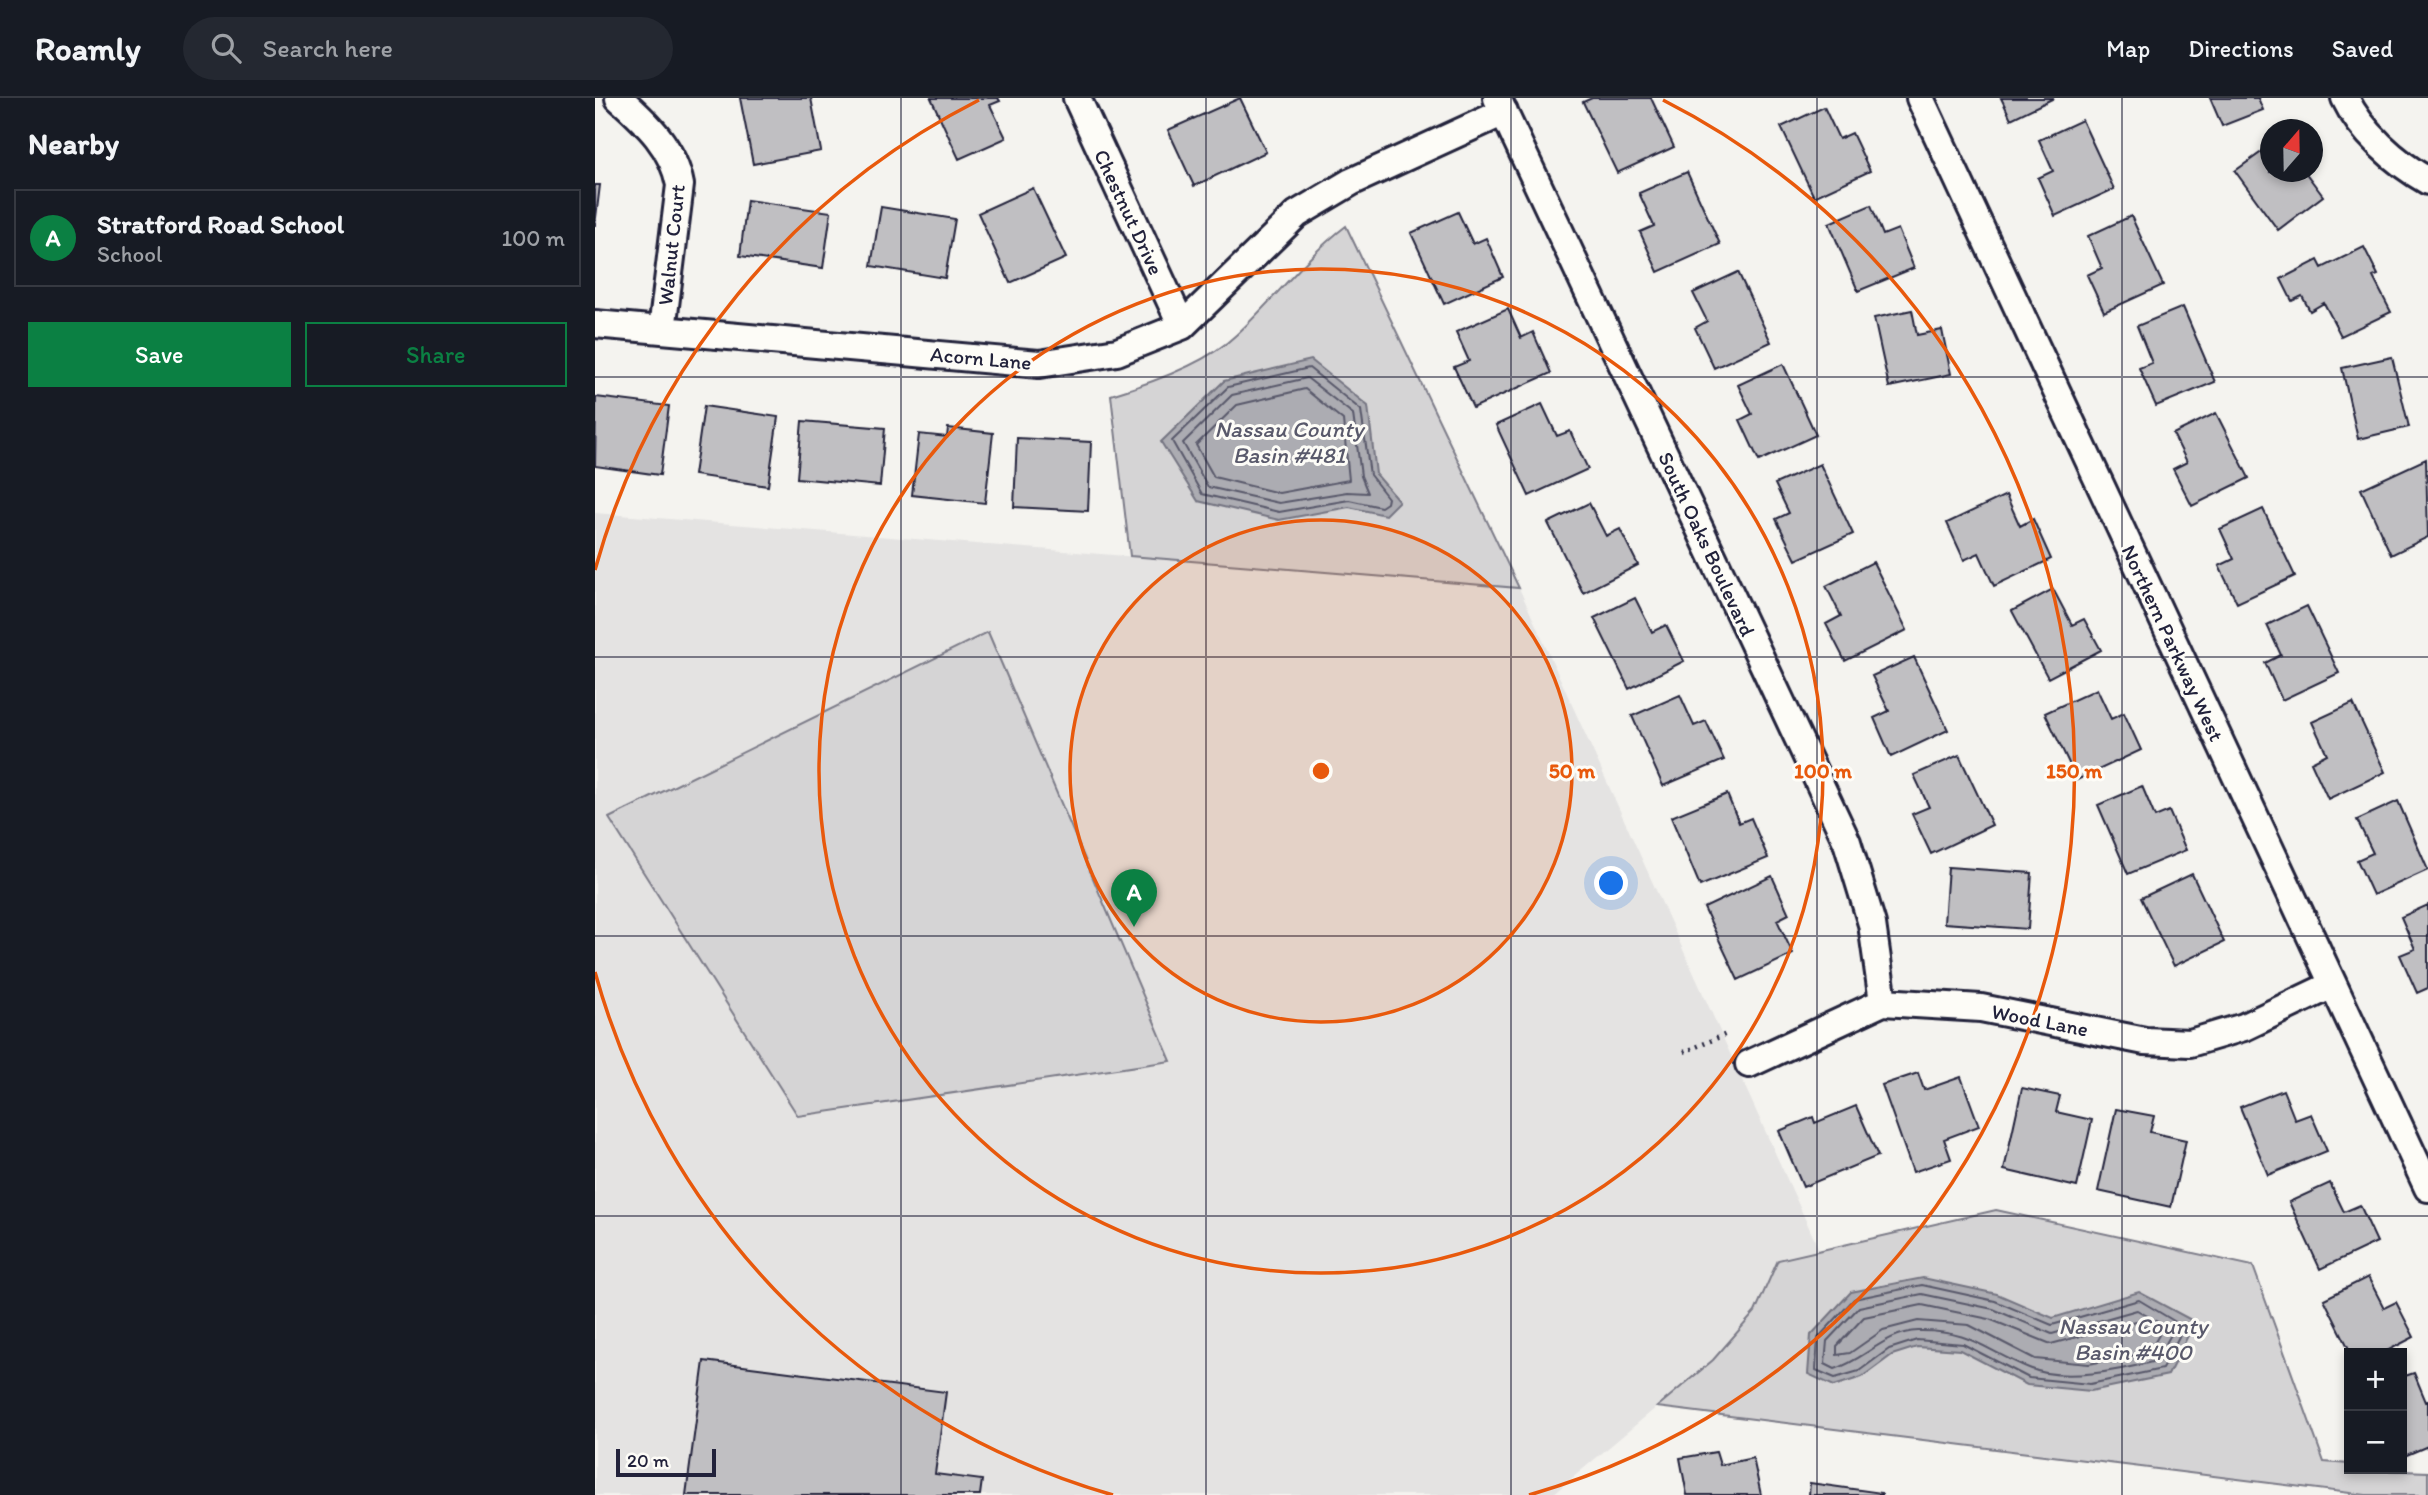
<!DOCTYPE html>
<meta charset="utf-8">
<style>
body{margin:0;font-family:Itim,sans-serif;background:#242831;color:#f1f3f6}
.controls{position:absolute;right:21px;bottom:21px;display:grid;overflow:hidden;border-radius:0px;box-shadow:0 4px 10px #0003}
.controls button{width:63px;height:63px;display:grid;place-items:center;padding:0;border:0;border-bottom:2px solid #363941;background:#171b24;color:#f1f3f6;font:35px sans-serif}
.compass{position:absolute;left:1665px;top:21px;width:63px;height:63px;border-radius:50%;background:#171b24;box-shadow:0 4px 10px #0003;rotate:20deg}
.scale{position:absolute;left:21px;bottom:18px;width:100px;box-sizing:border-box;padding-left:7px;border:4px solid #22223b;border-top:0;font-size:19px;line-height:24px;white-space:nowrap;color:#22223b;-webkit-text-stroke:5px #fdfcf7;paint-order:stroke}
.you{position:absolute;left:1017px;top:786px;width:24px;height:24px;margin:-18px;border:5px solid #fff;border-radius:50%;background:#1a73e8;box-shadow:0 0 0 10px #1a73e833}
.badge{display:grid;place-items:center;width:46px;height:46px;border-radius:50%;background:#0b8043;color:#fff;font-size:23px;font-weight:700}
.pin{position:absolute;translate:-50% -58px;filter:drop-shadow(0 2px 4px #0008)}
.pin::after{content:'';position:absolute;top:37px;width:24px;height:21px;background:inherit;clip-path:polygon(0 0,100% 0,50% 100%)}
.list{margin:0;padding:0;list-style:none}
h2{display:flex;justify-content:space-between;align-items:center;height:91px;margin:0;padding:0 28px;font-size:30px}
h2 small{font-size:23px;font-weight:400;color:#9ea1a6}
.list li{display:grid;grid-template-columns:46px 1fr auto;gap:21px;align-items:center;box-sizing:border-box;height:98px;margin:0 14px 14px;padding:0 14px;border:2px solid #363941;border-radius:0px}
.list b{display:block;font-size:26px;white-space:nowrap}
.list p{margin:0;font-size:23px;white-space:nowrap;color:#9ea1a6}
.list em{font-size:23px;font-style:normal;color:#9ea1a6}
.actions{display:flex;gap:14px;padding:21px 28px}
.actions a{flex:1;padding:16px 0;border:2px solid #0b8043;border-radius:0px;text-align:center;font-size:24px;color:#0b8043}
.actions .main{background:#0b8043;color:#fff}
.icon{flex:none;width:38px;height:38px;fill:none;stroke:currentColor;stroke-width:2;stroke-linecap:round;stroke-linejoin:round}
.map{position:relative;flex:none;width:1833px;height:1397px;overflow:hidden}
header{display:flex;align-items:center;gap:42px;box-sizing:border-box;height:98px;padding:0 35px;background:#171b24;border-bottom:2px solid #363941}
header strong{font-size:33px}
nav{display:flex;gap:38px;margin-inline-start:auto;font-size:24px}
.search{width:490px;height:63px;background:#242831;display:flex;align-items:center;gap:18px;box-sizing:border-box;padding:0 24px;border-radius:38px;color:#9ea1a6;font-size:26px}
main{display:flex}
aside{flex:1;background:#171b24}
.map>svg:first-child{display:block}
.built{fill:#e4e3e2}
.green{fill:#d5d4d5;stroke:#7c7b88;stroke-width:2}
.water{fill:#acacb2;stroke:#757582;stroke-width:2}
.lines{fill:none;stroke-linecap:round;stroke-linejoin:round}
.shore{stroke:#59596b;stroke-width:2}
.building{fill:#c0bfc2;stroke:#22223b;stroke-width:2}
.minor-casing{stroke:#22223b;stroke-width:32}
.path{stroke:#22223b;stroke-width:4.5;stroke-dasharray:2 5;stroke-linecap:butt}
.minor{stroke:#fdfcf7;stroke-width:26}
.grid{fill:none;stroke:#22223b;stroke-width:2;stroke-opacity:0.55}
.ring{fill:none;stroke:#e8590c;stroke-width:3.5}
.labels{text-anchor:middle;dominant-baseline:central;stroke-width:6;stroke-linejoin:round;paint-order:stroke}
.street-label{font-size:21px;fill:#22223b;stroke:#fdfcf7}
.water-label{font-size:23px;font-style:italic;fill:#59596b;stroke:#fdfcf7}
.centre{fill:#e8590c;stroke:#fdfcf7;stroke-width:3.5}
.ring-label{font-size:21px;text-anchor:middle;font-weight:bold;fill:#e8590c;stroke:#fdfcf7;stroke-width:6;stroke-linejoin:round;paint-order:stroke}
</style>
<header>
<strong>Roamly</strong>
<div class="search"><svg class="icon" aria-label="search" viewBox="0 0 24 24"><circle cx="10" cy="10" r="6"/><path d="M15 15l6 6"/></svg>Search here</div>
<nav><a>Map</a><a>Directions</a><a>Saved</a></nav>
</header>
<main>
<aside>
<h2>Nearby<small></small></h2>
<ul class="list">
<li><span class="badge">A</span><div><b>Stratford Road School</b><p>School</p></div><em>100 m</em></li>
</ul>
<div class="actions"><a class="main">Save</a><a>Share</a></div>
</aside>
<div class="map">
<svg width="1833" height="1397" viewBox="0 0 1833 1397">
<rect width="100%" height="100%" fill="#f4f3ef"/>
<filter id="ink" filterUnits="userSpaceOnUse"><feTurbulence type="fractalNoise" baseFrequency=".0143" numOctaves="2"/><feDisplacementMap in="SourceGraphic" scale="14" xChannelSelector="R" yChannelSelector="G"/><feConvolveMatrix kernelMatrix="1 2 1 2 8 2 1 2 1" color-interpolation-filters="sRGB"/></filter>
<g filter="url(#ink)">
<path class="built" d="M0,415L924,490L1231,1167L957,1397H0Z"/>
<path class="green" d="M751,128L924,490L535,458L516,297C556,285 611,266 641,237C680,201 708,161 751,128Z
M393,534L576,963L203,1018L14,720Z
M1401,1112L1658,1168L1729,1364L1754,1366V1371L1833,1374V1397H1771L1062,1309L1118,1262L1160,1214L1183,1162Z"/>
<path class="water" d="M716,262L773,308L781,376L804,403L790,417L754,409L684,422L603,403L566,344L629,283Z
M1328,1180L1402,1196L1458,1220L1544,1194L1600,1224L1573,1277L1496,1293L1432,1287L1365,1252L1322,1249L1297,1257L1267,1279L1239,1288L1213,1276L1216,1237L1256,1194Z"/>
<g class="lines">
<path class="shore" d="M714,270L766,312L775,377L793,400L792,405L786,409L754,402L684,414L607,396L577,343L633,289Z
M712,280L758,316L766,378L773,395L752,394L684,405L613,389L588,345L637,297Z
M710,291L748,322L754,382L684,395L619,379L601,347L642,307Z
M1327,1187L1400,1203L1457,1227L1544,1202L1589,1229L1567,1271L1495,1286L1434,1280L1368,1246L1322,1242L1294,1251L1264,1273L1240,1280L1221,1272L1223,1240L1259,1201Z
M1327,1196L1398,1211L1457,1236L1542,1212L1578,1233L1561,1263C1526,1272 1468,1285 1434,1270C1389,1252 1376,1232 1323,1233C1291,1234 1269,1262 1240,1271L1230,1266L1232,1243L1264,1209Z
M1327,1207L1394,1221L1456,1246L1541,1223L1564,1237L1554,1254L1494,1266L1440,1261L1374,1227L1323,1223L1288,1232L1255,1255L1242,1257V1248L1269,1219Z"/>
</g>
<path class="building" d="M145,0H216L226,53L158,66Z
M336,0H403L405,3L395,7L411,40L364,61Z
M645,0L671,54L599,88L573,32Z
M997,0H1056L1079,49L1022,75L988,4Z
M1406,0H1459L1416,21Z
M1615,0H1663L1668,12L1627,28Z
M1229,9L1244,41L1257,35L1275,73L1219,99L1186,29Z
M1487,22L1519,91L1460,118L1443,80L1458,73L1444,42Z
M1675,48V74H1710L1728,98L1683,132L1640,73Z
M1092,74L1125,146L1063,174L1045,134L1059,128L1044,95Z
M0,87H5L0,128Z
M438,90L471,160L415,185L383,115Z
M152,102L236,114L228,170L145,158Z
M1276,107L1288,137L1303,131L1319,170L1263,193L1234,125Z
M286,109L360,121L350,180L276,168Z
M863,114L878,146L891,140L908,179L849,206L816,135Z
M1536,118L1568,187L1509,214L1492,177L1507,170L1493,138Z
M1769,149L1783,177L1778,179L1796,214L1746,238L1729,205L1715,213L1707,198L1697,203L1686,181L1723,162L1727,170Z
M1143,174L1176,244L1119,270L1100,230L1112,223L1098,195Z
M1588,209L1620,284L1561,308L1544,270L1557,265L1542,228Z
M913,211L926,240L938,234L956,275L878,310L859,269L874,263L861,234Z
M1317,212L1322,237L1347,232L1356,276L1294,289L1279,220Z
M1797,259L1814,329L1763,341L1747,270Z
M1188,266L1221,337L1164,363L1145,322L1157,316L1143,287Z
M1,299L74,308L65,377L0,368Z
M947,306L962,338L975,333L993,371L934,398L901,327Z
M109,308L183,319L173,388L99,377Z
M1621,315L1654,380L1597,408L1578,371L1592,364L1578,336Z
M207,323L290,330L285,388L202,380Z
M353,330L398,335L390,405L317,397L324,336L352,339Z
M422,340L496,344L493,413L419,409Z
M1831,361L1833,439L1796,457L1766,391Z
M1225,366L1258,436L1201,462L1181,421L1194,415L1180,386Z
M1411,397L1425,428L1438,421L1456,461L1399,488L1384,455L1369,462L1352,425Z
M994,405L1011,438L1025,431L1043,467L988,495L953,425Z
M1668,411L1700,478L1642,505L1624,468L1639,461L1625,431Z
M1278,464L1312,532L1250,563L1231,526L1246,518L1231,488Z
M1458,491L1477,527L1489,521L1506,552L1453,580L1417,513Z
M1040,500L1057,534L1071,527L1089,563L1034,591L999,520Z
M1712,508L1744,575L1687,602L1670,565L1686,557L1672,527Z
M1319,559L1353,632L1296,659L1279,620L1294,613L1277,578Z
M1502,591L1516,621L1529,615L1546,652L1482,682L1450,615Z
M1085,597L1099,628L1111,623L1129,662L1068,688L1037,618Z
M1758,605L1790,674L1733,701L1716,664L1732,656L1717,624Z
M1364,657L1397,727L1336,756L1317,716L1334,709L1319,677Z
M1547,688L1560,719L1574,713L1591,752L1533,776L1503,707Z
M1132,696L1144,725L1156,720L1173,760L1105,788L1076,719Z
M1803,703L1833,772L1778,797L1762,762L1778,755L1762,722Z
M1353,769L1437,775L1433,831L1349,825Z
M1597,776L1629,844L1579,868L1546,800Z
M1177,778L1194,816L1182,822L1198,856L1143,882L1109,810Z
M1833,807V890L1822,895L1805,857L1820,851L1806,819Z
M1323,975L1329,992L1366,979L1384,1028L1349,1041L1356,1061L1318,1074L1287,987Z
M1427,990L1465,998L1461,1014L1497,1022L1482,1089L1409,1072Z
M1688,992L1700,1022L1716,1016L1732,1053L1673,1077L1645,1009Z
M1261,1008L1283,1058L1208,1089L1184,1033L1218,1019L1220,1025Z
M1521,1011L1559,1018L1555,1034L1591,1042L1576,1109L1503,1093Z
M1735,1085L1749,1114L1765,1107L1782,1144L1725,1171L1694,1104Z
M1773,1179L1789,1210L1801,1204L1819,1239L1788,1255H1756L1729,1201Z
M109,1263L351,1294L340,1376L387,1382L385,1397H91Z
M1819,1275L1831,1304L1833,1303V1348L1807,1359V1279Z
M1121,1354L1125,1367L1158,1360L1166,1397H1092L1085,1360Z
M1215,1385L1287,1395V1397H1214Z"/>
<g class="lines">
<g class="minor-casing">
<path id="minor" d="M24,0C52,25 78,49 85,87L67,232
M482,0L587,228
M902,0L1252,744L1277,826L1288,904
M1325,0L1833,1090
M1750,0C1766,34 1801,65 1833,83
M0,226L444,266L522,254L587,228L702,116L756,84L909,14
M1154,966L1288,904L1386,910L1550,943L1595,945L1649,929L1737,887"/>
</g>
<path class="path" d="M1089,954L1134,935"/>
<use href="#minor" class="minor"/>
</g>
</g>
<path class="grid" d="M306,0V1397M611,0V1397M916,0V1397M1222,0V1397M1527,0V1397M0,279H1833M0,559H1833M0,838H1833M0,1118H1833"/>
<circle cx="726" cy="673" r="251" fill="#e8590c" fill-opacity=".12"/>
<g class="ring">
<circle cx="726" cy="673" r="251"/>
<circle cx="726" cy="673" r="502"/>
<path d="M518 1397A753 753 0 0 1 0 874M0 472A753 753 0 0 1 384 2M1068 2A753 753 0 0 1 934 1397"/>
</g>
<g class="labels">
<g class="street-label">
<text transform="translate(534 114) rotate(65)">Chestnut Drive</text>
<text transform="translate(76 147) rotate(-84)">Walnut Court</text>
<text transform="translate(386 260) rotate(5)">Acorn Lane</text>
<text transform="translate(1112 446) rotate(65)">South Oaks Boulevard</text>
<text transform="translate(1578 545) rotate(65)">Northern Parkway West</text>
<text transform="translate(1445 922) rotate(11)">Wood Lane</text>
</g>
<g class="water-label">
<text x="694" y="331">Nassau County<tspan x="694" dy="26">Basin #481</tspan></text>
<text x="1538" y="1228">Nassau County<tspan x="1538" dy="26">Basin #400</tspan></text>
</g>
</g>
<circle cx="726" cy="673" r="10" class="centre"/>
<g class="ring-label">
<text x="977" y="680">50 m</text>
<text x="1228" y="680">100 m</text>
<text x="1479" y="680">150 m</text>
</g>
</svg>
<div class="controls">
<button>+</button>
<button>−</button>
</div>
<svg class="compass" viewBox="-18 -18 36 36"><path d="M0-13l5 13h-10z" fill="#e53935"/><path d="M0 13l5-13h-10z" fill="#9ea1a6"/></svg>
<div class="scale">20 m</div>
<div class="you"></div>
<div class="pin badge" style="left:539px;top:829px">A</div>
</div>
</main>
